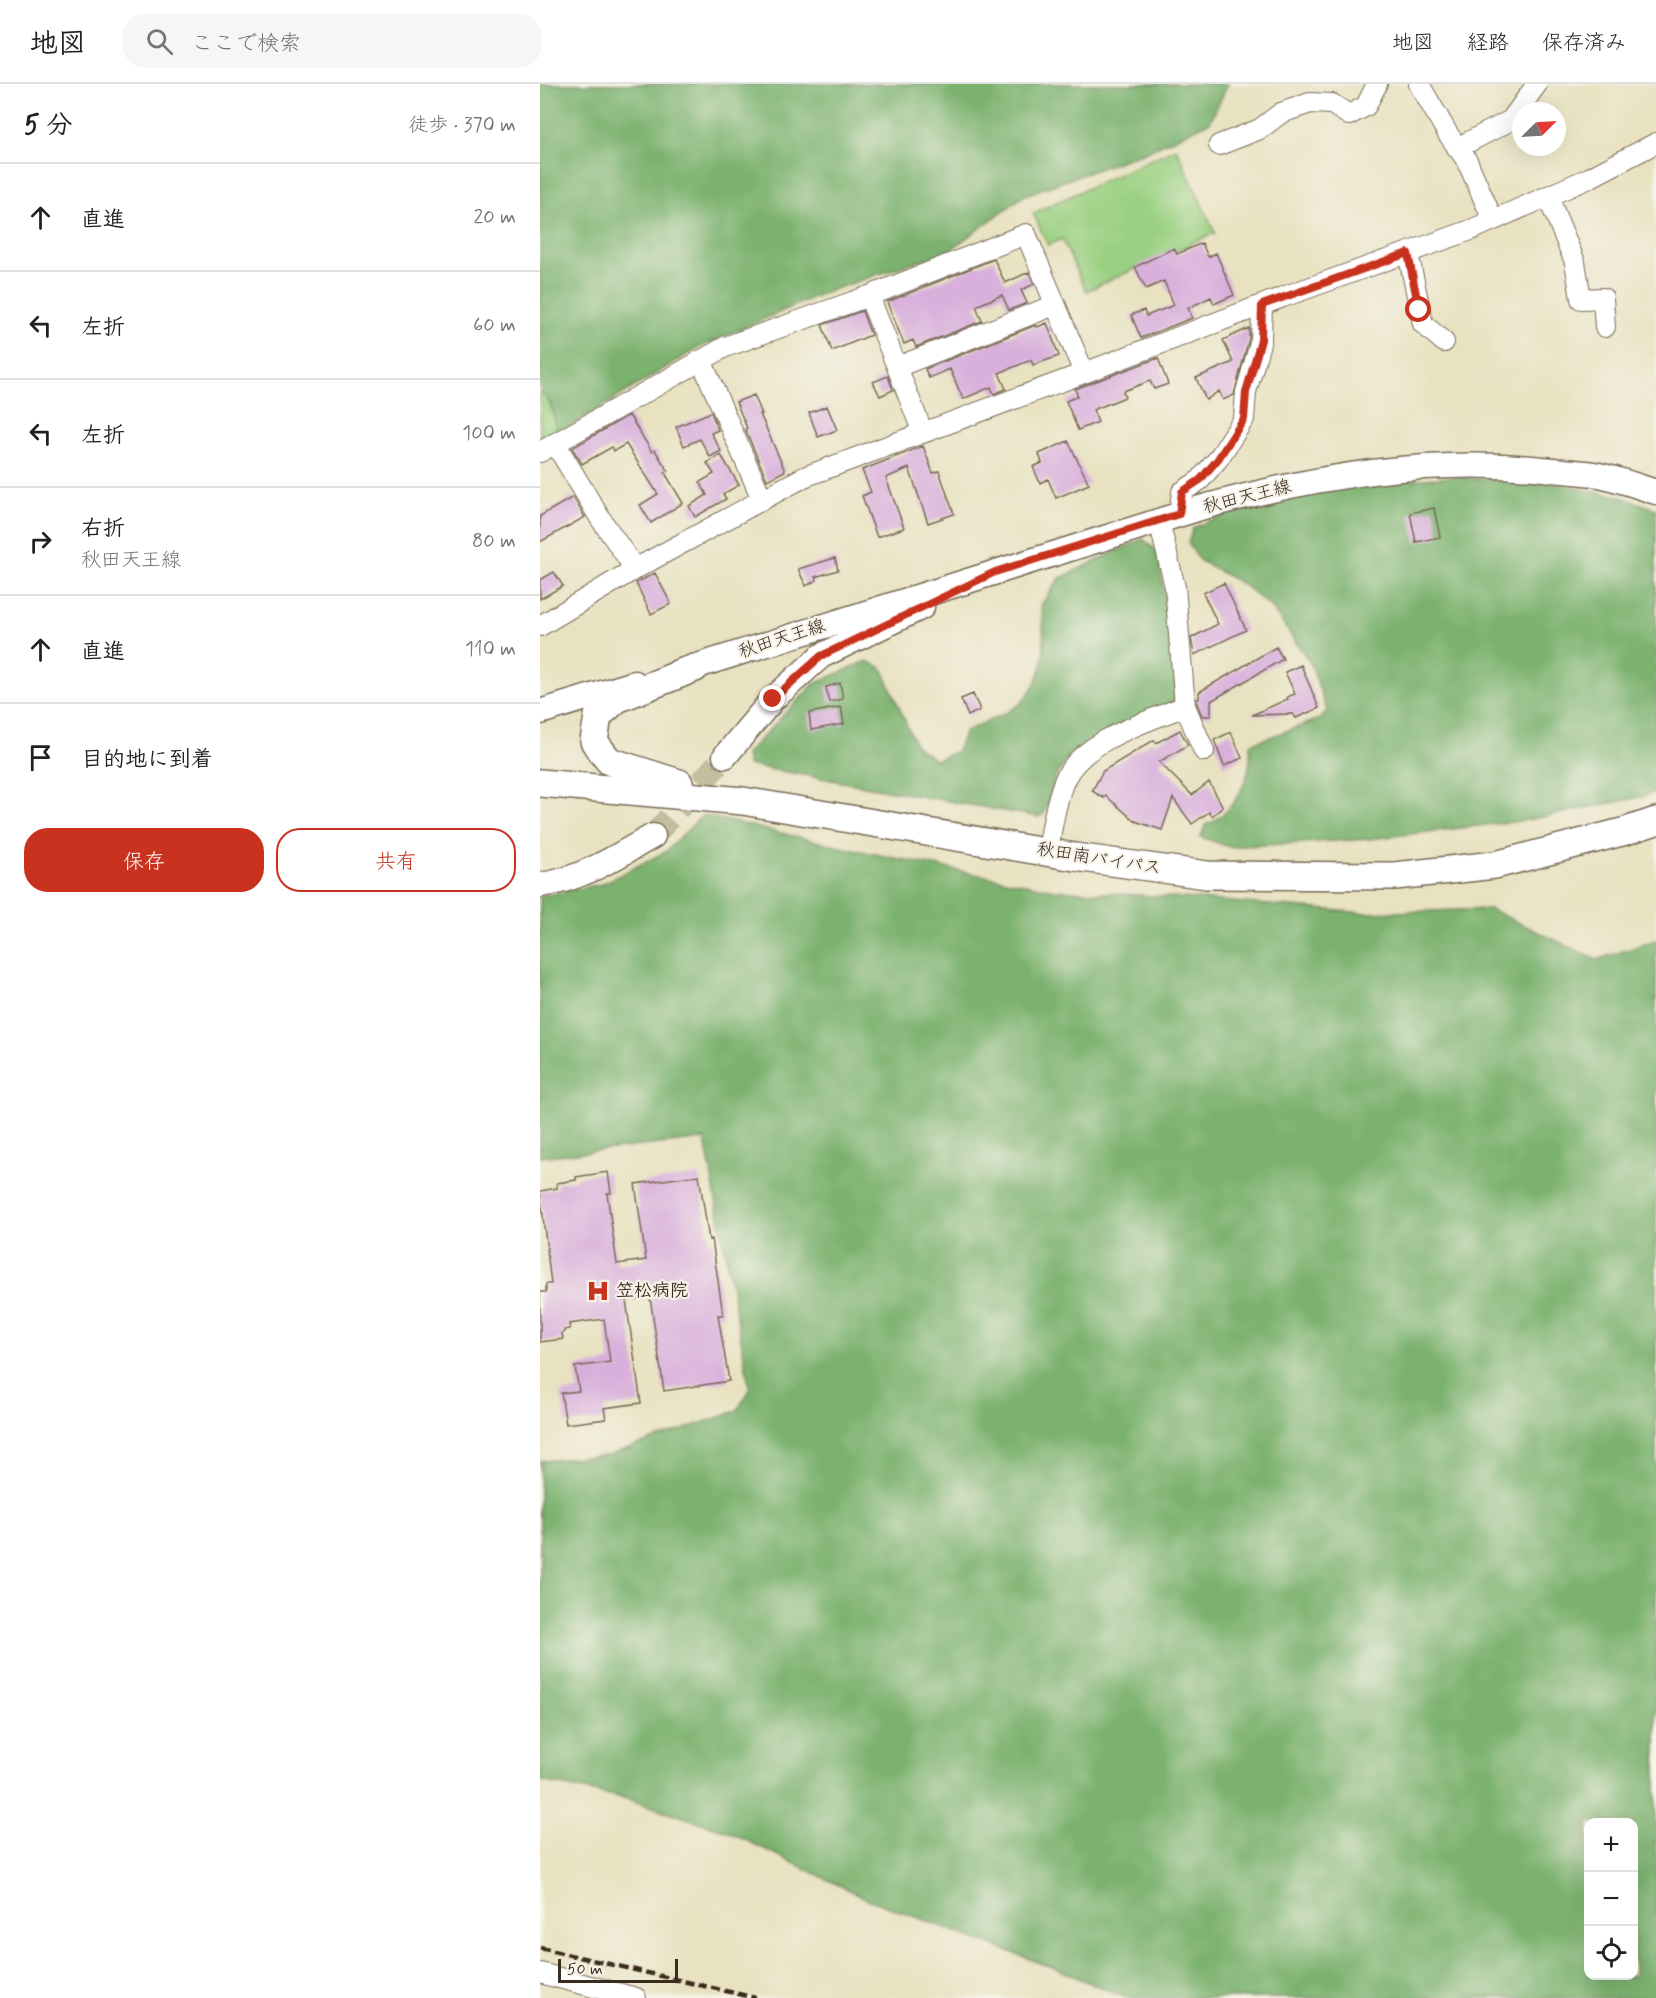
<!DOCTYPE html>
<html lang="ja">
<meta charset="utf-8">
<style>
body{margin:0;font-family:Mynerve,"Klee One",sans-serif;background:#f6f6f6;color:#202124}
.controls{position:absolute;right:18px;bottom:18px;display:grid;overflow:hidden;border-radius:12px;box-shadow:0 6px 24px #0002}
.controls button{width:54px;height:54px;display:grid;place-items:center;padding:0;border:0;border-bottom:2px solid #e0e0e0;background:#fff;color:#202124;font:30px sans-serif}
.compass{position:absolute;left:972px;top:18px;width:54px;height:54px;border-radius:50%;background:#fff;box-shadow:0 6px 24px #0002;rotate:66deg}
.scale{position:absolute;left:18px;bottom:15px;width:120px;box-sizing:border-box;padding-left:6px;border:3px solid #3b2a1e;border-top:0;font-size:16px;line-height:21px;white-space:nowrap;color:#3b2a1e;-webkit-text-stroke:4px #f7f3e8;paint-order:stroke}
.stop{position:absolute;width:18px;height:18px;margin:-14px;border:4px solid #c8321e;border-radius:50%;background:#fff}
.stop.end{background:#c8321e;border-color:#fff;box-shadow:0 2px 6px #0008}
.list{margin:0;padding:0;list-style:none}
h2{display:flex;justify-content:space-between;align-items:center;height:78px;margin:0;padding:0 24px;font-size:26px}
h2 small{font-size:20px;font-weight:400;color:#757577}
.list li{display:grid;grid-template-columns:39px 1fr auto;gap:18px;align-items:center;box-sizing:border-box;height:108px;padding:0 24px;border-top:2px solid #e0e0e0}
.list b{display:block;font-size:22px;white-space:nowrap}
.list p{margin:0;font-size:20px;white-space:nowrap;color:#757577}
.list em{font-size:20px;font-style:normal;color:#757577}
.actions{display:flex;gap:12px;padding:18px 24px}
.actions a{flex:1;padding:14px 0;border:2px solid #c8321e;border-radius:24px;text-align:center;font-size:21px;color:#c8321e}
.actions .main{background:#c8321e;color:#fff}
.icon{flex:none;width:33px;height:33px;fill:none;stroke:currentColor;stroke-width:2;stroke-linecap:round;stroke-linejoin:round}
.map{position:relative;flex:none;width:1116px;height:1914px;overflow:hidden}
header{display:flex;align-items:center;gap:36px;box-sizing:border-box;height:84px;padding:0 30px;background:#fff;border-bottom:2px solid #e0e0e0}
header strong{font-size:28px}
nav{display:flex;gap:33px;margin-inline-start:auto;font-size:21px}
.search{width:420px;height:54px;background:#f6f6f6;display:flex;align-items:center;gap:15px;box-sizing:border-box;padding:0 21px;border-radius:24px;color:#757577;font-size:22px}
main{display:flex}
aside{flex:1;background:#fff}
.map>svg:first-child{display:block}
.green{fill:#9ad081;stroke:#6a7d50;stroke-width:1.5}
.forest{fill:#7bb26f;stroke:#5b6e46;stroke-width:1.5;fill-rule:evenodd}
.building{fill:#d9b0dc}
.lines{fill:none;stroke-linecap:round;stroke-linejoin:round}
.major-tunnel{stroke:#c5bda0;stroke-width:24;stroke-dasharray:24 12;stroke-linecap:butt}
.minor-casing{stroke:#786a57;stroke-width:22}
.major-casing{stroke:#786a57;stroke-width:27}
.highway-casing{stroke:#786a57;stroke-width:30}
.minor{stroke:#fff;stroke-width:20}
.major{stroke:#fff;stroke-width:24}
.highway{stroke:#fff;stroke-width:27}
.rail{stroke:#3b2a1e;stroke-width:4.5;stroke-dasharray:9 4.5;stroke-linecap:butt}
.route{stroke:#c8321e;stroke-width:8}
.labels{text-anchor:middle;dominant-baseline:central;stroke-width:4.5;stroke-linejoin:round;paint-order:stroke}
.street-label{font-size:18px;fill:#3b2a1e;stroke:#f7f3e8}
.poi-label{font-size:18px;font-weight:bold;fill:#3b2a1e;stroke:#f7f3e8;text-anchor:start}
</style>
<header>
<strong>地図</strong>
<div class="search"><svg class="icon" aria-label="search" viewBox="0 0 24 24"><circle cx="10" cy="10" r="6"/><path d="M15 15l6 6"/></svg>ここで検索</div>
<nav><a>地図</a><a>経路</a><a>保存済み</a></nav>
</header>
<main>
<aside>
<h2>5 分<small>徒歩 · 370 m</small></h2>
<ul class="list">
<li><svg class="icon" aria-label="ahead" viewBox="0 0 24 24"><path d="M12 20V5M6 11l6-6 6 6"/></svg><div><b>直進</b></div><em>20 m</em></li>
<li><svg class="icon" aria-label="left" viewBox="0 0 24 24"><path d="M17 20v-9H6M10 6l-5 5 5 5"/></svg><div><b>左折</b></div><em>60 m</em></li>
<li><svg class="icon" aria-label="left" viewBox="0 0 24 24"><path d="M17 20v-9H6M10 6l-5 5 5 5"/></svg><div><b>左折</b></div><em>100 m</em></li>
<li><svg class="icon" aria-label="right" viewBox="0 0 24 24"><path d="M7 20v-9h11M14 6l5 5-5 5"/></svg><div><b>右折</b><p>秋田天王線</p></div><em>80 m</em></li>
<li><svg class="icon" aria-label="ahead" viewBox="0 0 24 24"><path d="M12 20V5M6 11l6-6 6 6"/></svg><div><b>直進</b></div><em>110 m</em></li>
<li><svg class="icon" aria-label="arrive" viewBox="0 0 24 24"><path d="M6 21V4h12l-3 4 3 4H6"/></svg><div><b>目的地に到着</b></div></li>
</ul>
<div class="actions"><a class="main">保存</a><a>共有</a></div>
</aside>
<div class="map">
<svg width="1116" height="1914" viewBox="0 0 1116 1914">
<rect width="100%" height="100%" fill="#f7f3e8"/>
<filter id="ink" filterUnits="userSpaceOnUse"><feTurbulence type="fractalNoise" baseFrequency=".0167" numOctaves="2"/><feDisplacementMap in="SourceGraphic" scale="12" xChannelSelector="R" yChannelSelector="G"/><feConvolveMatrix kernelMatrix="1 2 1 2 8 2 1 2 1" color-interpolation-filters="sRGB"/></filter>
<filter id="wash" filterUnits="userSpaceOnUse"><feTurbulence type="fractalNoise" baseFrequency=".008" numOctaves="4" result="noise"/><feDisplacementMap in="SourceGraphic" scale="24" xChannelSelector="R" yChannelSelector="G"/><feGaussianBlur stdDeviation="1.35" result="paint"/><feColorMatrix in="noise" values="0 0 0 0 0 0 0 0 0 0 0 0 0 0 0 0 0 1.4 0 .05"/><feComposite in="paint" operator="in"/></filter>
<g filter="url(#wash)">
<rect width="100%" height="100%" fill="#e8e2c1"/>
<path class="green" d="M636,64L675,149L546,207L522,155L508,161L493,129Z
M0,308C13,316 16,337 16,351L0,360Z"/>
<path class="forest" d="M0,0H688L670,38L605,68L485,111L410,166L283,209L156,265L16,351C16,337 13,316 0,308Z
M910,393L1016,400L1078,412L1116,425V708L1105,712L988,736L829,755L689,763L661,753L665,741C696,728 713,693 710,660L780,635L787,627L771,580L732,524L704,501L659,476L648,459L653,444L717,416L809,400Z
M603,455L618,468L638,607L631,622L552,657L530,670L515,694L504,730L498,733L208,681L206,670L274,600L327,577L342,584L376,662L396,676L417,667L425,647C439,641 474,628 483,617C509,587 505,558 501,521L520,494Z
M163,731L305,764L515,806L645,814L825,829L950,825L1057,876L1116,856V1914H586L517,1885L330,1816L187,1747L84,1714L0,1697V1377L69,1371L197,1327L210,1306L165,1055L0,1073V812L62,800L125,768ZM1048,1738H1094V1892H1048Z"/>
<g id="blocks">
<path class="building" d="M662,159L668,173L676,169L694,211L674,220L671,213L648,224L652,234L601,254L591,231L604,226L606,232L634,221L624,197L606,205L595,183L634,164L637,170Z
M454,175L465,199L489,188L494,200L481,206L487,219L469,226L462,211L436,222L442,237L376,263L373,256L364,260L347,218Z
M322,227L331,251L292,267L282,241Z
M507,239L519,272L493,281L491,276L459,289L466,305L454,310L451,303L423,315L410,285L389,294L385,285L496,241L497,243Z
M709,244V254L694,311L683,316L679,307L666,316L656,294L693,278L683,256Z
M618,274L628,300L614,305L610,297L583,307L585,313L553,326L558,338L538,346L526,317L538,312L535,305Z
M348,292L353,306L340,312L333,298Z
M214,311L222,330H220L245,387L227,396L205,345L207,344L196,318Z
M287,322L297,346L278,353L269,329Z
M171,328L178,346L171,349L181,367L170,373L160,355L144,362L136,343Z
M89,331L112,368L115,366L128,387L125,389L143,419L111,439L100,421L118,410L86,360L74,367L72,363L42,380L32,364Z
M528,357L549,400L516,414L508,395L500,399L493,383L502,379L499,370Z
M383,362L393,389L399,387L414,430L388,439L369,384L346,394L364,444L337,453L322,412L331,408L322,386Z
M181,371L199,401L183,410L186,415L155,433L149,422L167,411L160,398L174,390L167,379Z
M33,413L45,433L0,458V432Z
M894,424L900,453L876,458L870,429Z
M295,474L298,486L275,493L277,496L266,502L258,485Z
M14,488L23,502L0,515V496Z
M115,489L131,520L111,530L96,499Z
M684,499L706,546L654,571L651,554L678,540L663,509Z
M736,563L743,575L671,617V632H662L657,619L656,615H659V608Z
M761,581L779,624L756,634L753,630L712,631L748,615L747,613L755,610L745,588Z
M300,599L303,615L289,618L286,603Z
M433,610L440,626L428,632L421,615Z
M301,623L304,640L271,646L269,629Z
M640,646L648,661L619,678L652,711L669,698L683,723L672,732L669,728L652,740L633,714L622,746L595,737L566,712L564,714L552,707L563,687L614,656L616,659Z
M691,648L702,674L684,682L674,656Z
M68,1088L71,1109H67L77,1180L106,1176L95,1100L159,1091L169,1156L172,1155L183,1231H178L189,1297L124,1307L110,1213L86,1216L101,1319L64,1324L66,1335L26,1340L21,1309L39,1307L35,1283L70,1278L64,1235L29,1240L30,1245L24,1246L25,1248L22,1249L23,1255L0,1258V1208H6V1200H11L0,1107L17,1104V1099L36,1096V1093Z"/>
</g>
</g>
<g filter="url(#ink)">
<use href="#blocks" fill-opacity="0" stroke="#786a57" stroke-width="1.5"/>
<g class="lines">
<path class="major-tunnel" d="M113,752L185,672"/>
<g class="minor-casing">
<path id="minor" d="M879,0L908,50L927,77L953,136
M679,61L720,45L741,29L770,19L792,20L809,31L826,22L837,0
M917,64L971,36L997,0
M1008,113L1035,178L1041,215L1063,214L1065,243
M868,169L883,240L904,258
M329,212L383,349
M161,276L222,415
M357,283L515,221
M15,359L60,434L95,485
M0,368L185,263L329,212L486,150L544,289
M639,430L642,408L660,396L678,375L704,335L706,308L721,256L722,221
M619,437L635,503L645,622L664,667
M0,542L95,485L264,393L544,289L743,213L931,146L1049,94L1116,59
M508,768C511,747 516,715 525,695C543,656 607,638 645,622
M0,1889L96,1914"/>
</g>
<g class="major-casing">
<path id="major" d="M138,588L660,424C775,392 893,372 1013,386C1028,388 1044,388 1059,391C1078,395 1097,402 1116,408
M0,628L95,599
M185,672L233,615L281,572L382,523
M0,801C41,796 77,772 113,752"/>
</g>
<g class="highway-casing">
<path id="highway" d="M0,699L203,717L535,773L667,791L855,792L955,781L1086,747L1116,737
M139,699L69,677L54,657L58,632L77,615L155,584"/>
</g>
<use href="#minor" class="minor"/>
<use href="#major" class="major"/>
<use href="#highway" class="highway"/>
<path class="rail" d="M0,1864L216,1914"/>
</g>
</g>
<g class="lines" filter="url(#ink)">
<path class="route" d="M233,615L281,572L455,488L639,430L642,408L660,396L678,375L704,335L706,308L721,256L722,221L868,169L879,226"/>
</g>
<defs>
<g id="hospital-bare" transform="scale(1.8)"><path d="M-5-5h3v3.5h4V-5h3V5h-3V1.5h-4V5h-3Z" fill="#c8321e" stroke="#f7f3e8" stroke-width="2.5" paint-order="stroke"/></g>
</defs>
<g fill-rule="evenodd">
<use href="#hospital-bare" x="58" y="1207"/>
</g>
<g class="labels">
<g class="street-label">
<text transform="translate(707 413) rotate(-14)">秋田天王線</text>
<text transform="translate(242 555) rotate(-18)">秋田天王線</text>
<text transform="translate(559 775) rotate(9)">秋田南バイパス</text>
</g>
<g class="poi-label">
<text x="76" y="1207">笠松病院</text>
</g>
</g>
</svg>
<div class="controls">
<button>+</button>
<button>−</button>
<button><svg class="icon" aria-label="locate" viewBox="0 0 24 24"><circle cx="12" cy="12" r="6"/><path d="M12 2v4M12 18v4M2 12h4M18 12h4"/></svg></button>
</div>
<svg class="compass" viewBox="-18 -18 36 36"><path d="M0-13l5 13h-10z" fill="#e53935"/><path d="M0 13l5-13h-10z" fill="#757577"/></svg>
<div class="scale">50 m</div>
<div class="stop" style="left:879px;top:226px"></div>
<div class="stop end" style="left:233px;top:615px"></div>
</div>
</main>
